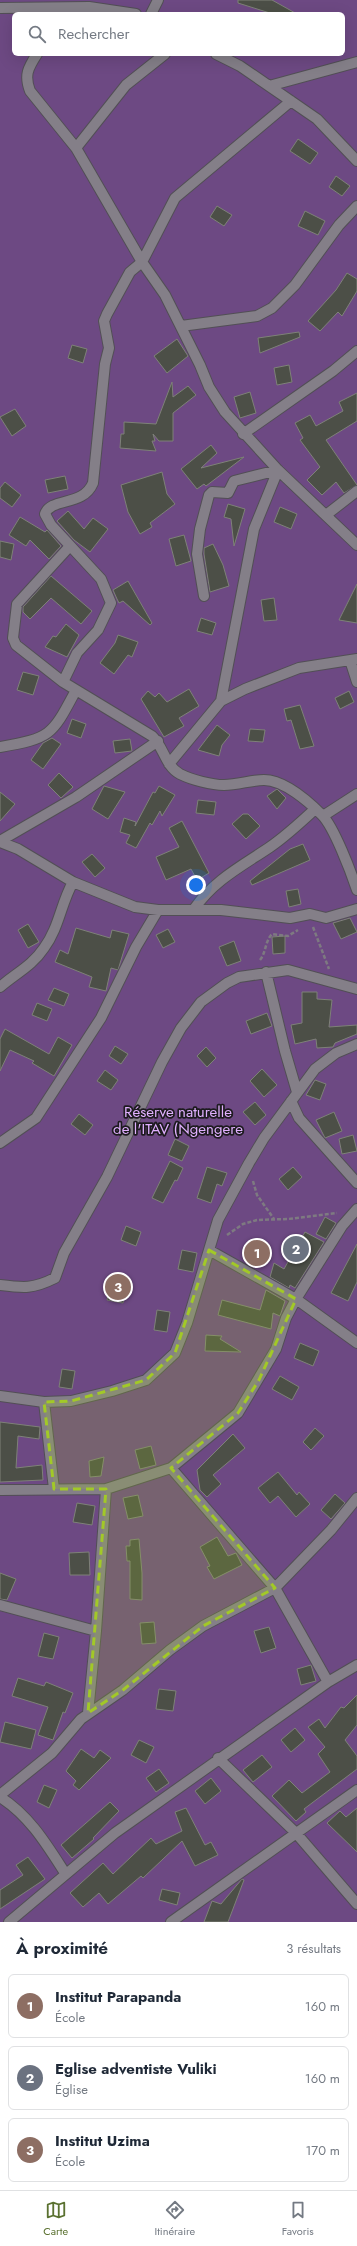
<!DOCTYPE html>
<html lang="fr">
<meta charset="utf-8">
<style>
body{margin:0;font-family:Jost,sans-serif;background:#f2f2f3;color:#1f2937}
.you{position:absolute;left:196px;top:885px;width:14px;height:14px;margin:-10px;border:3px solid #fff;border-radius:50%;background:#1a73e8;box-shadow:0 0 0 6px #1a73e833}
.badge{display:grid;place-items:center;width:26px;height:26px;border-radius:50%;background:#5a7130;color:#fff;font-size:13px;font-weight:700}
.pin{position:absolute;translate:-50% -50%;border:2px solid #fff;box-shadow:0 1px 4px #0006}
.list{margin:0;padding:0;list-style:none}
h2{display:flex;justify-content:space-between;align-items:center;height:52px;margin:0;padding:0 16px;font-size:17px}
h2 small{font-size:13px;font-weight:400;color:#747a83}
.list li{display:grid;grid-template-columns:26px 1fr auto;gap:12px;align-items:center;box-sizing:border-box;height:64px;margin:0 8px 8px;padding:0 8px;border:1px solid #e0e1e3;border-radius:6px}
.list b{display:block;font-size:15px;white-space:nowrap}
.list p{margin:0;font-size:13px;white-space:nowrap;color:#747a83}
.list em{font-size:13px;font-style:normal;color:#747a83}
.icon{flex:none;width:22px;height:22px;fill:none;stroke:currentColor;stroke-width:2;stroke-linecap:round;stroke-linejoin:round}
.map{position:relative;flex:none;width:357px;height:1922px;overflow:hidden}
.search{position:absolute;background:#fff;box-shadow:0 4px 16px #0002;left:12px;right:12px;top:12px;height:44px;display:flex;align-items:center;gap:10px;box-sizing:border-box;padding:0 14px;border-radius:6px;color:#747a83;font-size:15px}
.sheet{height:268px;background:#fff}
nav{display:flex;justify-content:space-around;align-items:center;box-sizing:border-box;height:56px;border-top:1px solid #e0e1e3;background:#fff;font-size:11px;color:#747a83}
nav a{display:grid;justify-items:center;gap:2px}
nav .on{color:#5a7130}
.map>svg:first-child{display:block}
.green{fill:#6d4983;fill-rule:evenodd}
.building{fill:#4c4f47;stroke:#7e8178}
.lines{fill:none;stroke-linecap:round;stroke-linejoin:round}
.minor-casing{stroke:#524f55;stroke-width:12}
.path{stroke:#7e7a81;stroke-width:2.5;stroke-dasharray:4 2;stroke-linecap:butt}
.minor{stroke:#847f88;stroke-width:10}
.marked{fill:#a2c927;fill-opacity:0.2;stroke:#a2c927;stroke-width:3;stroke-dasharray:8 5;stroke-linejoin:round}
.labels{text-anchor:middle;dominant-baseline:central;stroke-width:3.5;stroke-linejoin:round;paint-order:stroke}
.park-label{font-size:15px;fill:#e0b0fe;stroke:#1d1b1f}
</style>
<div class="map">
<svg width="357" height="1922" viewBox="0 0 357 1922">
<rect width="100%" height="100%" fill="#37333a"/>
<path class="green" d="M0,0H357V1922H0ZM14,14H343V54H14Z"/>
<path class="building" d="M238,0H272L297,14H273L238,3Z
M298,139L318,153L310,164L290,151Z
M336,176L350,186L342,196L329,187Z
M217,206L232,215L224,226L210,217Z
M305,211L325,221L318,235L298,226Z
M347,273L357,279V291L342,316L338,312L320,331L308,321L336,290Z
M299,332L300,337L260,353L258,338Z
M177,339L188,356L167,373L154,356Z
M72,345L87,349L83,363L68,358Z
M289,365L292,382L277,385L274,368Z
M172,382L173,397L188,386L196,395L173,413V441H159L153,434L155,441H152L156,451L120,448L121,434H124V422L156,424Z
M250,392L256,413L240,418L234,397Z
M357,393V421L326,440L357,485L344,493L336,482L322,495L307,480L320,467L300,440L303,438L295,423L310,415L316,426L343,411L339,402Z
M15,409L26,426L12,436L0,417Z
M211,445L217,453L201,468L244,457L206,486L204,484L197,489L181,469Z
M162,472L167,494L175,504L150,523L152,527L140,534L128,512L121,485Z
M65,476L68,489L48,493L45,480Z
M5,482L21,495L12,507L0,498V488Z
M228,504L245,509L234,546L231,519L224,517Z
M280,507L297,514L291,529L274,522Z
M68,511L84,529L93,518L108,529L90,552L74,540L57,521Z
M20,517L45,532L47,530L61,546L49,559L30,540L26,546L9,535Z
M184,535L191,561L176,566L169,539Z
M0,541L14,544L11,560L0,557Z
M213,544L223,565L229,586L210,592L204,554V548Z
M51,576L92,611L81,624L51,598L30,619L23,612V607Z
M128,581L152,623L150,625L123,601L119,603L117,599L113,590Z
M357,584V623L339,620Z
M274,598L277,620L264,621L261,600Z
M201,618L216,623L212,635L197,631Z
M66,624L79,635L67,657L45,647L53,636L56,637Z
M118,635L138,642L132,657L128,655L114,674L100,663L115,643Z
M23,672L39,676L33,695L17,690Z
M189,689L199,706L179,718L184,726L164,737L141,699L148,691L155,697L159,693L167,702Z
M349,691L354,702L340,709L335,698Z
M300,705L314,746L300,749L291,720L287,721L284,709Z
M72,719L86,724L81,738L67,733Z
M217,725L230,735L222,745L219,756L198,750Z
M250,729L265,730L263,742L248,741Z
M52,738L61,744L43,769L31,760L43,743Z
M130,739L132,751L115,753L113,741Z
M59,773L73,787L61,798L48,785Z
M104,786L125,792L108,819L92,809Z
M159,786L175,795L162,816L160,811L152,825L150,823L136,848L126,843L130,835L120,832L124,818L136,822L135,826L153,792L155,793Z
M277,789L286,798L277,809L267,796Z
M0,792L15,804L0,821Z
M198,800L216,802L214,815L196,813Z
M243,814H248L260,826L246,839L232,824Z
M182,821L209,873L197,880L191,869L166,880L156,857L179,847L169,828Z
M303,844L310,860L252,885L250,881L290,849Z
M92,854L105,868L95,877L82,862Z
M298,889L301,904L289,907L286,891Z
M350,918L357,932L341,939L333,923Z
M28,924L39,942L28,948L18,930Z
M76,928L110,938L112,930L129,934L118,970L111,968L106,991L89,987L92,977L55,962L60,950L68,954Z
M168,929L175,942L163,948L156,935Z
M285,936V953L273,954L272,937Z
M234,941L241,961L227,966L219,947Z
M54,988L69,994L64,1006L48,1000Z
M302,992H317V999L332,1000L329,1027L357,1025V1034L335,1043L333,1047L317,1048L316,1039L295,1044L291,1025L302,1023Z
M37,1003L52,1009L47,1021L32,1015Z
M267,1013L272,1026L251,1034L246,1021Z
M5,1029L49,1054L58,1037L72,1045L54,1076L32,1063L34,1061L10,1050L0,1071V1039Z
M115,1046L128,1054L121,1064L109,1056Z
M206,1047L216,1058L207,1067L197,1056Z
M262,1069L277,1085L264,1097L250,1081Z
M105,1070L118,1080L111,1090L97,1081Z
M315,1080L326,1084L320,1100L306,1095Z
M255,1102L266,1115L255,1125L243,1112Z
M334,1112L342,1131L325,1138L316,1120Z
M79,1114L93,1125L85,1135L71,1124Z
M353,1135L357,1151L342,1154L339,1139Z
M175,1139L189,1146L182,1161L168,1155Z
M170,1161L183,1168L177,1181L175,1180L163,1203L152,1198Z
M207,1167L227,1173L222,1186L217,1184L211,1203L197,1198Z
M293,1167L302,1177L288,1190L279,1179Z
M325,1217L336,1223L326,1239L316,1234Z
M126,1226L141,1232L136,1246L121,1240Z
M305,1232L324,1242L295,1288L290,1285L289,1288L270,1277L274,1263L284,1269Z
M357,1244V1282L348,1301L331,1293Z
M182,1250L197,1253L193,1272L178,1269Z
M112,1278L128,1281L123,1303L107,1300Z
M266,1290L285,1301L280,1316L273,1313L271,1329L218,1315L222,1300L260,1310Z
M157,1310L170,1312L167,1332L154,1330Z
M206,1335L222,1336L220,1339L241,1352L205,1351Z
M300,1343L319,1351L313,1366L294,1358Z
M62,1369L75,1371L72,1389L59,1387Z
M280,1376L299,1387L292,1400L272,1389Z
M0,1422L40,1427L39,1439L18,1436L16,1468L42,1465L43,1480L0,1482Z
M315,1428L324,1436L311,1450L303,1442Z
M233,1434L245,1448L213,1475L221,1484L207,1497L200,1490L197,1470Z
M151,1446L156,1465L140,1469L135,1450Z
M104,1457L101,1476L90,1477L89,1461Z
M278,1472L297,1495L299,1492L310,1504L296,1517L278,1496L270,1503L258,1488Z
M335,1494L345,1503L331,1519L321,1510Z
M138,1495L143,1516L128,1519L123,1498Z
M77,1503L95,1506L92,1525L73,1522Z
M217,1537L228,1556L236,1553L242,1565L214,1579L207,1567L210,1566L200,1547Z
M139,1539L142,1573V1600L130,1599V1561H127L126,1546H130V1540Z
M89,1552L90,1575H70L69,1553Z
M0,1573L16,1579L7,1600L0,1599Z
M154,1622L156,1643L142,1644L140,1623Z
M269,1627L276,1648L261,1653L254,1631Z
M44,1633L59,1637L53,1659L38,1656Z
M311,1665L316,1681L301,1685L297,1669Z
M18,1678L44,1686L46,1682L73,1693L65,1713L63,1712L53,1740L38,1735L48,1707L12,1696Z
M159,1689L176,1691L173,1711L156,1709Z
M357,1695V1725L345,1740L357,1756V1769L304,1809L306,1812L296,1821L272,1796L289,1780L302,1793L330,1772L318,1754L325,1747L308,1727L319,1719L325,1728L341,1707L344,1708Z
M5,1722L36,1730L31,1749L0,1742Z
M295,1728L305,1740L291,1752L281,1740Z
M139,1740L154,1747L146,1763L131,1755Z
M81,1749L94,1758L100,1750L111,1758L79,1790L73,1785L76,1781L66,1771Z
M262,1755L272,1767L253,1782L243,1770Z
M159,1769L169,1783L156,1792L146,1778Z
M211,1778L221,1791L205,1804L195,1791Z
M44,1785L57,1790L49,1808L37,1802Z
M110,1802L119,1811L93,1838L94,1839L72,1858L61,1845Z
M186,1808L205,1845L211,1842L218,1855L195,1866L182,1841L143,1878L141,1876L108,1904L99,1893L83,1907L70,1893L103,1863L113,1874L151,1838L156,1844L182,1831L175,1812Z
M357,1808V1852L327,1823L340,1811L346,1817Z
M28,1857L45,1879L0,1909V1890L23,1875L16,1865Z
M242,1879L244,1880L228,1922H204L212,1901L221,1904Z
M162,1889L180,1893L177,1905L159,1900Z"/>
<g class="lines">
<g class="minor-casing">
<path id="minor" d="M0,8L89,7L136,14
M151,14L158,0
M37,54C28,68 24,75 30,91L76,148L142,262L165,295L200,365L209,387L225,412L278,470L357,545
M216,54L240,66L317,119L357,161
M269,86L357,62
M76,148L126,85L165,54
M181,326L257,316L272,308L295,285L339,225L357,206
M243,434L333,371L357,351
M326,515L357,491
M70,546L17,604L13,638L16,645L63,682L152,736C164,747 165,766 180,774C192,780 212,785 224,785C238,785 251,780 264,780C284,780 309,802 322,815C334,827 351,872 357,890
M204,596L197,554L200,529L209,495L212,492L228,493L234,481L278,470
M350,660L357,682
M63,682L77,653L98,630L111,603L101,579L51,525L45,514C51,497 83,507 93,483L105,364L109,348L104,321L107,314L130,272L142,262L175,198L291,101
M221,701L254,529L278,470
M0,747C52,738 52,735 76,690
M169,764L221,701L245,689L299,668L357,659
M323,816L357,794
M0,841L76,797L158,741
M0,842L18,849L73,882L135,907L158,910H221L290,918L310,914L326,918L357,909
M194,909C214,880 242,866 270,847C286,836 300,823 314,810
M266,972L285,1051L297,1092
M0,987C16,973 32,966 44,948C59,928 61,903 73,882
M291,1101L299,1118L357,1183
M0,1143L36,1118L101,1018L136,947L158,910
M209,1250L296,1299L357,1343
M0,1285C24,1288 33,1289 55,1278L64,1253L107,1177L162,1062L181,1028L201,1002L227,983L239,977L288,970L357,989
M0,1396L44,1402L71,1401L112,1391L146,1380L175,1353L187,1323L218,1220L249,1163L264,1138L315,1069L336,1053L357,1044
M44,1402L54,1489
M171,1468L275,1588L328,1682
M0,1490L106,1489L171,1468L238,1413L276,1349L286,1318L296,1299L342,1226L357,1209
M0,1605L96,1631
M88,1713L96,1631L106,1489
M218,1758L296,1833L357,1904
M0,1795L52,1753L81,1719L123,1690L170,1650L203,1626L275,1588L331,1530L357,1498
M0,1797C29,1815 47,1845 65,1873
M9,1922L115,1833L328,1682L357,1665
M171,1922L357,1790"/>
</g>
<path class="path" d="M313,927L329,969
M260,960C266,953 265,941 272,934L288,936L298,930
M253,1181L257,1195L274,1219
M227,1235L243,1224L257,1220L288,1219L337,1213"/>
<use href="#minor" class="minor"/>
</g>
<path class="marked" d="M209,1250L296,1299L259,1380L238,1413L171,1468L275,1588L203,1626L123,1690L88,1713L106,1489H54L44,1402L71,1401L146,1380L175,1353Z"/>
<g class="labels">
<g class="park-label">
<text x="178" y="1112">Réserve naturelle<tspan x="178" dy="17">de l'ITAV (Ngengere</tspan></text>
</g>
</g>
</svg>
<div class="you"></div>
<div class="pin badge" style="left:257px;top:1253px;background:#8d6e63">1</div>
<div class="pin badge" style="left:296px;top:1249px;background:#6b7280">2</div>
<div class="pin badge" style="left:118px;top:1287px;background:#8d6e63">3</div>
<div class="search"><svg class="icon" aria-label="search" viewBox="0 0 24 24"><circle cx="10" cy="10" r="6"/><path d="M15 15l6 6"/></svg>Rechercher</div>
</div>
<section class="sheet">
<h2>À proximité<small>3 résultats</small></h2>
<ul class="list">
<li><span class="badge" style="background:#8d6e63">1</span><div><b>Institut Parapanda</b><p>École</p></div><em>160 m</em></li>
<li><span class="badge" style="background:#6b7280">2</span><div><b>Eglise adventiste Vuliki</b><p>Église</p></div><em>160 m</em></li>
<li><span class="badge" style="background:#8d6e63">3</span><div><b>Institut Uzima</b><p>École</p></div><em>170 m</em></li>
</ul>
</section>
<nav>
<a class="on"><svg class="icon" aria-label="map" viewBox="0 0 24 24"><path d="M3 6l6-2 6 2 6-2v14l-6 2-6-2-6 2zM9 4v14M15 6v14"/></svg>Carte</a>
<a><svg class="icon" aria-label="directions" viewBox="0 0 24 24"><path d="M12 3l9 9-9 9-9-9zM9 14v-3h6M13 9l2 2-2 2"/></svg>Itinéraire</a>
<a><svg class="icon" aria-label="saved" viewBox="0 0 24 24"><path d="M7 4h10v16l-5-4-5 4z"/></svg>Favoris</a>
</nav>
